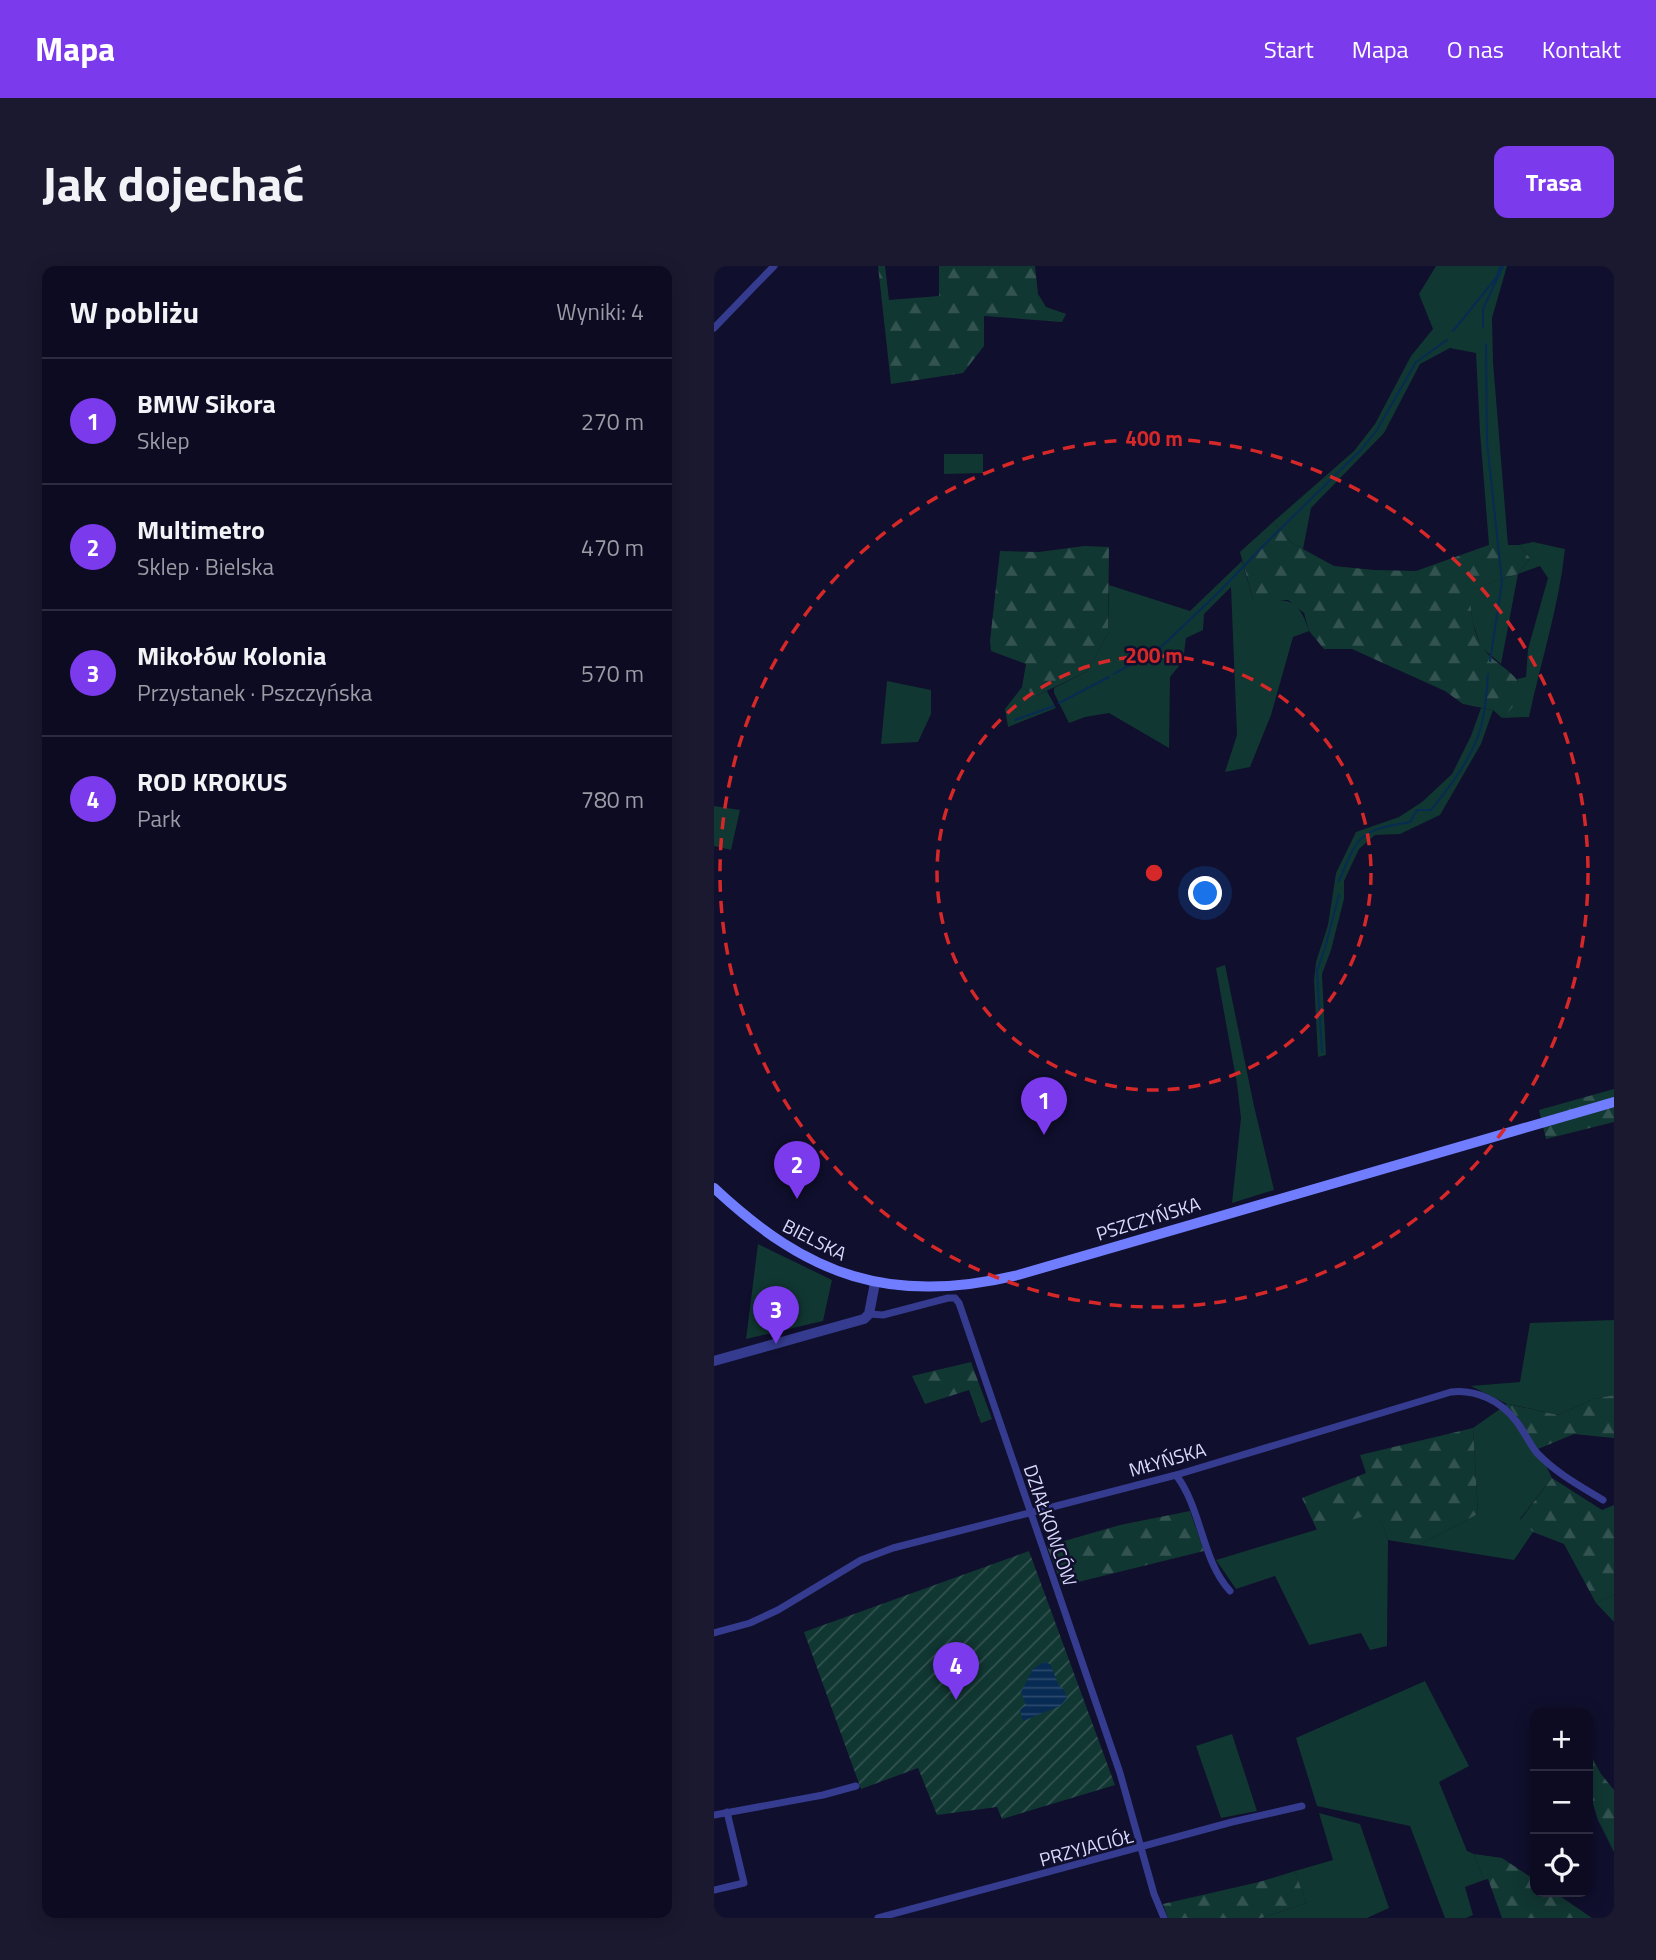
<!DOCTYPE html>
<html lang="pl">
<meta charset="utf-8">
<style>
body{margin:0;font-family:"Titillium Web",sans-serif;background:#1a192f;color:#f1f3f6}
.controls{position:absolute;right:21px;bottom:21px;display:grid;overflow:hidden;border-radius:14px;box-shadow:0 4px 18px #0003}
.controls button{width:63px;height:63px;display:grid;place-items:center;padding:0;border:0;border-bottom:2px solid #2c2b40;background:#0c0b22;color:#f1f3f6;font:35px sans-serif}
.you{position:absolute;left:492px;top:628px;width:24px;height:24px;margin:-18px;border:5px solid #fff;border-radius:50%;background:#1a73e8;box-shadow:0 0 0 10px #1a73e833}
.badge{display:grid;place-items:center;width:46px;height:46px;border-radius:50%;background:#7c3aed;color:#fff;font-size:23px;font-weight:700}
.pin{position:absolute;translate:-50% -58px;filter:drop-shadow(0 2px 4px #0008)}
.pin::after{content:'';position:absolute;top:37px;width:24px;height:21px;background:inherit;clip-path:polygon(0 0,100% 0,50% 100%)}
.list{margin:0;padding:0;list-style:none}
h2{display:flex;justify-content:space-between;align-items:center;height:91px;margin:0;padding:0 28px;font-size:30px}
h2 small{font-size:23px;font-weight:400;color:#9a9ba5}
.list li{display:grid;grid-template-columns:46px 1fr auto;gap:21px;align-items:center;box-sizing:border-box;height:126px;padding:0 28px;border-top:2px solid #2c2b40}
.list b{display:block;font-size:26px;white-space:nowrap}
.list p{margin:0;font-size:23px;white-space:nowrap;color:#9a9ba5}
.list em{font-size:23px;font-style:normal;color:#9a9ba5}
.icon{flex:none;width:38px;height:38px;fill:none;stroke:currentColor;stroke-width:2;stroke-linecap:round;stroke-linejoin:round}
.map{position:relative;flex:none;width:900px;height:1652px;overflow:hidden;border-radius:14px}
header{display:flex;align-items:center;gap:42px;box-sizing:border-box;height:98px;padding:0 35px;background:#7c3aed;color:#fff}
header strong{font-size:33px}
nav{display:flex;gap:38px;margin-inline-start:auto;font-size:24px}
.intro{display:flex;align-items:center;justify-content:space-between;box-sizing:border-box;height:168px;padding:0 42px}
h1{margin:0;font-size:49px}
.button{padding:18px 32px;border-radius:14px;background:#7c3aed;color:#fff;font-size:24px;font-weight:700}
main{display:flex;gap:42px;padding:0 42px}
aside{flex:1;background:#0c0b22;border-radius:14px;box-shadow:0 4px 18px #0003}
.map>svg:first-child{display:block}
.green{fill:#113732}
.forest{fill:url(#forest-firs)}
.garden{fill:url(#garden-furrows)}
.water{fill:url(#water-rules)}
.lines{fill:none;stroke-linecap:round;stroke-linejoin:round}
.stream{stroke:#072b53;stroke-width:2}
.minor{stroke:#353c90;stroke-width:7}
.tertiary{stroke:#353c90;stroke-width:10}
.secondary{stroke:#717dff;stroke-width:10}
.ring{fill:none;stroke:#d62828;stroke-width:3.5;stroke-dasharray:12 9}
.labels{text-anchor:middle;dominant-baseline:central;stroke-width:5;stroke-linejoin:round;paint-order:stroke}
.street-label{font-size:19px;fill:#dadaff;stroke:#100f2d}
.centre{fill:#d62828;stroke:#100f2d;stroke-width:3.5}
.ring-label{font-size:21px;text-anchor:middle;font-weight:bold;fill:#d62828;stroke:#100f2d;stroke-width:5;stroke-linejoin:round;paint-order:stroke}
</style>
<header>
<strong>Mapa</strong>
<nav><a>Start</a><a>Mapa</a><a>O nas</a><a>Kontakt</a></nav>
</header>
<div class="intro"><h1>Jak dojechać</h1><a class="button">Trasa</a></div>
<main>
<aside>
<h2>W pobliżu<small>Wyniki: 4</small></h2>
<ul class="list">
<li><span class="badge">1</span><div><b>BMW Sikora</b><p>Sklep</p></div><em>270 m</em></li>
<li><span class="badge">2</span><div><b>Multimetro</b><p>Sklep · Bielska</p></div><em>470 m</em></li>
<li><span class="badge">3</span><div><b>Mikołów Kolonia</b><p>Przystanek · Pszczyńska</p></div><em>570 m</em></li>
<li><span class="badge">4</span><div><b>ROD KROKUS</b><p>Park</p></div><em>780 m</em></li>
</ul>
</aside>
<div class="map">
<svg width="900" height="1652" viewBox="0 0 900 1652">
<defs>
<pattern id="forest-firs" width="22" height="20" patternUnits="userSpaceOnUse" patternTransform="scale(1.75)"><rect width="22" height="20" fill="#113732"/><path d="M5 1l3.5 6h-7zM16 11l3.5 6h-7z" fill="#335351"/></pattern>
<pattern id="garden-furrows" width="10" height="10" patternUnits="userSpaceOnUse" patternTransform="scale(1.75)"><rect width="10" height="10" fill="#113732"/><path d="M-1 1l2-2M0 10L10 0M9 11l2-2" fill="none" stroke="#335351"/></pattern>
<pattern id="water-rules" width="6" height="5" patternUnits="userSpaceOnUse" patternTransform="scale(1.75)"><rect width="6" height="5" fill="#072b53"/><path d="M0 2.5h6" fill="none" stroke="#2b496d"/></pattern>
</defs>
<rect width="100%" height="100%" fill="#100f2d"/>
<path class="green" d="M722,0H793L778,52L779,96L794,279H775L766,166L762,87L736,82L706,98L670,167L597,242L589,283L578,277L559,256L640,185L661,158L697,90L719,63L705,28Z
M230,188H269V207L230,208Z
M819,276L851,283C845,340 827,395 815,451L788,452C800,441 808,429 803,413L812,411L814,383L834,312L826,300L804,308L787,398L767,381L759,357L754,324L804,308L816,292L805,279Z
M528,295L539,334C572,334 584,329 595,365L579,371L557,449L536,501L511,506L523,469L517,321L490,348L489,364L472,372L469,395L456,411L455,482L395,447L371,451L355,457L340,427V422L374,405L394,367L395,319L476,345Z
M173,415L217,424V448L204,476L167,478Z
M308,421L322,430L333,425L342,442L294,461L291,443Z
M767,442L779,444L767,478L726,549L686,568L661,569L645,583L630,615V633L617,684L608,708L612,789L604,791L600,714L602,696L614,659L622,607L642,566L685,551L708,536L738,508L757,470Z
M0,540L26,544L17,584L0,580Z
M511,699L540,840L560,924L518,937L527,852L523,818L502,702Z
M44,978L118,1014L109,1055L32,1073Z
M900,1054V1129L879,1133L844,1149L795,1138L824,1183L838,1212L806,1253L819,1266L800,1294L705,1279L764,1248L759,1162L793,1138L757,1120L806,1116L816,1057Z
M664,1245L674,1274L673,1380L656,1384L647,1367L595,1379L561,1310L522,1323L502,1294Z
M900,1329V1356L882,1337Z
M711,1415L755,1500L725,1516L753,1585L760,1588L770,1614L751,1621L759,1649L752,1652H731L696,1560L603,1540L582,1472Z
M518,1468L543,1545L507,1552L482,1480Z
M605,1547L646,1558L675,1642L653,1652H548L592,1637L581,1605L619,1594Z"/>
<path class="forest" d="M164,0H171L175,34L225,30V0H321L324,28L332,41L352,48L348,56L270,50V80L249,107L177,118Z
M559,256L578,277L620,300L660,304L702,305L775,279H805L816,292L804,308L755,324C757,342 758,363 767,379C783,407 833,411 788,452L779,444L749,438L731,425L638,383H610L595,365L590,347L574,334H539L526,286Z
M370,280L395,281L394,367L374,405L322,430L308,421L312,398L277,385L276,375L286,285L325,286Z
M900,823V856L832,873L825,844Z
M257,1096L278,1153L267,1157L255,1124L211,1138L198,1110Z
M900,1129V1172L860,1168L824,1183L794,1138L844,1149L879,1133Z
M759,1162L764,1248L705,1279L674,1274L664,1246L603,1264L588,1232L652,1207L646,1189Z
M838,1212L888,1244L900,1239V1329L882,1337L850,1278L819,1266L806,1254Z
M476,1245L490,1285L348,1320L333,1280L406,1259Z
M874,1484L887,1508L900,1524V1586L884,1554L874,1522Z
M760,1588L788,1592L821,1614V1626H840L878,1652H788L774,1613L770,1614Z
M581,1605L592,1637L548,1652H454L449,1638L545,1616Z"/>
<path class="garden" d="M315,1285L401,1519L288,1553L283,1541L223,1549L204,1502L147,1523L90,1366Z"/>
<path class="water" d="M330,1396L336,1398L345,1420L349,1422L353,1432L346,1440L309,1455L306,1444L312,1439L307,1426L319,1403Z"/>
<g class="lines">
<path class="stream" d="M769,61V43L789,0
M739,65L782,12L787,0
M772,78L773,176L788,316L776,395
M400,408L446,382L504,327L554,275L647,184L663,164L702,96L733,74
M345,437L395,411
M301,454L340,440
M625,615C645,568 644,565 696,556L703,544H717C738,518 763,486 769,452C772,438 773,423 774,408
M608,786L603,705L611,682L625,629"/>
<path class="minor" d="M0,62L60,0
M155,1048L169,1049L234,1032H241L245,1037L406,1507L440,1628L450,1652
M462,1209C488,1243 487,1293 516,1325
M0,1367L36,1357L64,1344L147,1294L179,1282L462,1209L737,1126C762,1123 787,1135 802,1155C810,1165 815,1177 823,1187C842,1207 866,1220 889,1234
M0,1549L109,1529L142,1520
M0,1624L30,1617L13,1546
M164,1652L518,1556L588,1540"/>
<path class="tertiary" d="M0,1095L150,1053L155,1048L161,1017"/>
<path class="secondary" d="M0,922C95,1011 176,1039 304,1009L900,836"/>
</g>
<g class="ring">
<circle cx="440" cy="607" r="217"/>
<circle cx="440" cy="607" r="434"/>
</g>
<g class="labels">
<g class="street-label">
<text transform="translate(434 952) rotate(-17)">PSZCZYŃSKA</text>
<text transform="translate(101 973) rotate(27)">BIELSKA</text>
<text transform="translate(453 1193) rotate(-16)">MŁYŃSKA</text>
<text transform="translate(337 1259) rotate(71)">DZIAŁKOWCÓW</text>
<text transform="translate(372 1581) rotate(-15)">PRZYJACIÓŁ</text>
</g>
</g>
<circle cx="440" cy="607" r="10" class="centre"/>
<g class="ring-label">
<text x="440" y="180">400 m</text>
<text x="440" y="397">200 m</text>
</g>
</svg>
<div class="controls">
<button>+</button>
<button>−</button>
<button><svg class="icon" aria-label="locate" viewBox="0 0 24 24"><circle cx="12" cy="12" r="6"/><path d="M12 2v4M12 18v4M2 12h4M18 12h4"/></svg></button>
</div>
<div class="you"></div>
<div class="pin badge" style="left:330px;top:869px">1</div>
<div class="pin badge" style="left:83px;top:933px">2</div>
<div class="pin badge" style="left:62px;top:1078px">3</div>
<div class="pin badge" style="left:242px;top:1434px">4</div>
</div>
</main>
